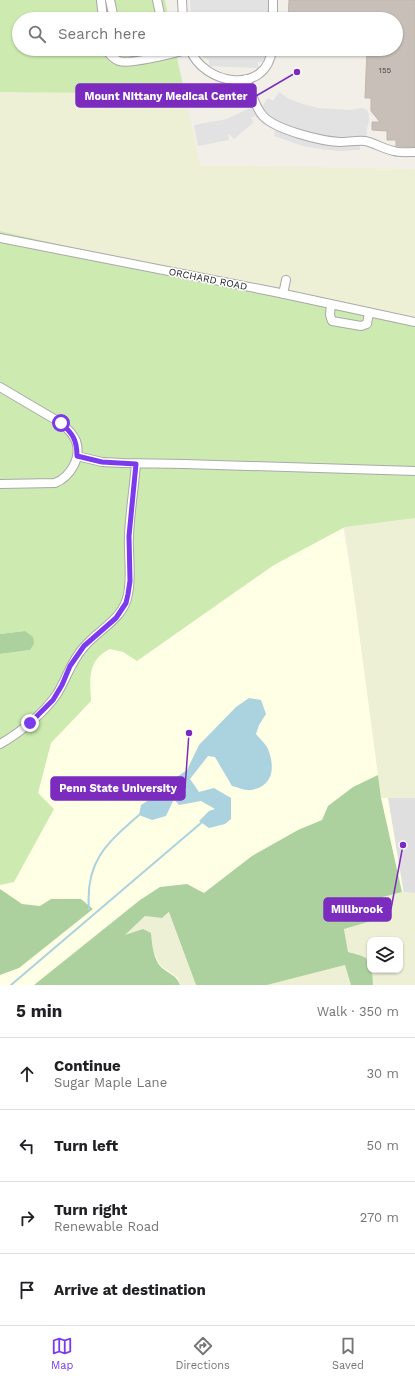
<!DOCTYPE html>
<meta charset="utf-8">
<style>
body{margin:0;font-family:"Work Sans",sans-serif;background:#f2f2f2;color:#202124}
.controls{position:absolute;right:12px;bottom:12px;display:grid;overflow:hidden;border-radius:8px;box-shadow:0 1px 3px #0004}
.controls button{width:36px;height:36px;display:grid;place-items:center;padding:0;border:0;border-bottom:1px solid #e0e0e0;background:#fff;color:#202124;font:20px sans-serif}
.stop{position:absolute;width:12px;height:12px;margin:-9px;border:3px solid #7c3aed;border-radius:50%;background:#fff}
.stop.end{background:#7c3aed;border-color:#fff;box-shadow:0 1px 4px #0008}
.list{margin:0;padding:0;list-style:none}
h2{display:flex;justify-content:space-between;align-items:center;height:52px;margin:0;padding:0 16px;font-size:17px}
h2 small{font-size:13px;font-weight:400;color:#757577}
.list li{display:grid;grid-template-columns:26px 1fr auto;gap:12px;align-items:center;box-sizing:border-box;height:72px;padding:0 16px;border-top:1px solid #e0e0e0}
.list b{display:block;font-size:15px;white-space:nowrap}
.list p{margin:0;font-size:13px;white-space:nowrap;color:#757577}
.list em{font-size:13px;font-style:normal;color:#757577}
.icon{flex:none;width:22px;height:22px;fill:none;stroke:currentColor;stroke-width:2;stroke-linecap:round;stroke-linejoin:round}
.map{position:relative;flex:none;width:415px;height:985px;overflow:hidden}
.search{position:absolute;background:#fff;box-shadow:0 1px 3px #0004;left:12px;right:12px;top:12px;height:44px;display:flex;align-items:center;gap:10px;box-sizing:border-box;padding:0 14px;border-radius:22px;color:#757577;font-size:15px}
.sheet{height:340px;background:#fff}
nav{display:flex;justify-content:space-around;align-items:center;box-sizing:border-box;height:56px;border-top:1px solid #e0e0e0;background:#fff;font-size:11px;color:#757577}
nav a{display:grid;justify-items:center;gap:2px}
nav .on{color:#7c3aed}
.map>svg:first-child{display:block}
.residential{fill:#e0dfdf}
.education{fill:#ffffe5;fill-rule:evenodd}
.farmland{fill:#eef0d5;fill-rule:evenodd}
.grass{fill:#cdebb0}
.forest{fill:#add19e}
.parking{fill:#e2e2e2}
.water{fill:#aad3df}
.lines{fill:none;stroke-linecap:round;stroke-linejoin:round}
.stream{stroke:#aad3df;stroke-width:2}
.building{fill:#c7bfb8;stroke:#c4b6ab}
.minor-casing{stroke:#a9a9a9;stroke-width:10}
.minor{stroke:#fff;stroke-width:8}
.route{stroke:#7c3aed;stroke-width:5}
.labels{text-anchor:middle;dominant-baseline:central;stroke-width:3;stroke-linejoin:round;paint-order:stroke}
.number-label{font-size:8px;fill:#4b4948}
.street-label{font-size:10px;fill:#222;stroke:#fff}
.leader{fill:none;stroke:#7b2cbf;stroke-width:1.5}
.callout-dot{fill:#7b2cbf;stroke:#fff;stroke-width:1.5}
.callout{fill:#7b2cbf;stroke:#7b2cbf;stroke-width:1.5}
.callout-label{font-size:11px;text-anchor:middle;font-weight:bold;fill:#fff}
</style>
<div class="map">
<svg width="415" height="985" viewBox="0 0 415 985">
<rect width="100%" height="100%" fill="#f2efe9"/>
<path class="residential" d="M381,798H415V893L402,892Z"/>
<path class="education" d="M0,244L343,526L415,961V985H0ZM370,940H400V970H370Z"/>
<path class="farmland" d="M0,92L185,94L200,165L415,169V325L0,231Z
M415,518V798H381L345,527Z
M402,892L415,893V985H267L345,965L348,952L344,928L388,916L383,897ZM370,940H400V970H370Z
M170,912L196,985H180L178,978L160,965L152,949L124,936L145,916L162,918Z"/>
<path class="grass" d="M0,0H165L169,19H19V49H175L185,94L0,92Z
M0,231L415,325V518L345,527L274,565L137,661L123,652L110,649C87,660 90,679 91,701L51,743L38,793L54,809L14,882L0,885V654L30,650L25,631L0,634Z"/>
<path class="forest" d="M25,631L33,637L34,644L30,650L0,654V634Z
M378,775L381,798L402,892L383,897L388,916L344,929L348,952C361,956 370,955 370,970H372L373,985H351L345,965L267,985H196L169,912L162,918L145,916L125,935L143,929L151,933C152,944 153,957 160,966C168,974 176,974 180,985H34L140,900L160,887L187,884L204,893L252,856L298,830L322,820L328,806L353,787Z
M0,889L22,904L40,906L51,899H81L93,909L19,968L0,975Z"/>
<path class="parking" d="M190,0H273V19H191Z
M198,49H272L268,62H258V68L209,66V60L201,56Z
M279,92L289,99L303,104L318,108L350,110L362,108L367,110L369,115V122L367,129L366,142L360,141V150L339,151L321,149L303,146L274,136L275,130L263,124L255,116L251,118L254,122L234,139L229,134L228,135L229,140L198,146L194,125L227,119L256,105L259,111L268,98L273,101Z"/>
<path class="water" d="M249,698L261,700L266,714L259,725L256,734C260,739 266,744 268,749C275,767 274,786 251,790C245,791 238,787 232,786L215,757L208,756L190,779L199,792L214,788L231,798V819L225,824L209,828L199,821L209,811L215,809L201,801L179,805L174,799L166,816L152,820L139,815L141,805L161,792L171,781L187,770L199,745L236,707Z"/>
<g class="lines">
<path class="stream" d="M89,909C85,861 107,843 139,815
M11,985L201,823"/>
</g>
<path class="building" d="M289,0H415V147L396,146V140H387V131L372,130V122H380L371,111V98H365L367,49H396V19H288Z"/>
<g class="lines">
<g class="minor-casing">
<path id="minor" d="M101,0L103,19
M110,0L114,19
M157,0L161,19
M182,0L183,19
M273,19V0
M105,49C109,54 113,59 119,61C132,65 175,53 190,49
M125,49C132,54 140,51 148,49
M190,49C203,85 267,96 272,49
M246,79C251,91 254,106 263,116C276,130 321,141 340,142C348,142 357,140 365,141C375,143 383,149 394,151C400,153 408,152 415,152
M0,238L275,292L415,322
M283,294L286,280
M331,304L330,315L332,321L361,326L367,324L369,312
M0,387L61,423C67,428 73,434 76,441C82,458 70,477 55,483L0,484
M77,456L102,462L123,463L185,464L415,471
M0,744C20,733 44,713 57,694C67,678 71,661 84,647C99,629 124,619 128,594C132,576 128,555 129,536C130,512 134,488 136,464"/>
</g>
<use href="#minor" class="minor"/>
</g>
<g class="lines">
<path class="route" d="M30,723L53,700L62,685L70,666L84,646L116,618L126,603L128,594L130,581L129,536L136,464L102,462L77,456C77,440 73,434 61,423"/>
</g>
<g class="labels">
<g class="number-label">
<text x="385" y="70">155</text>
</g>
<g class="street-label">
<text transform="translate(208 279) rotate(11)">ORCHARD ROAD</text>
</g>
</g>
<path class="leader" d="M297 72L256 96M189 733L185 788M403 845L391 909"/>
<g class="callout-dot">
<circle cx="297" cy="72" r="4"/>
<circle cx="189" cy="733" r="4"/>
<circle cx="403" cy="845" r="4"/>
</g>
<g class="callout">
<rect x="76" y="84" width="180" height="23" rx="4"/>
<rect x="51" y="777" width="134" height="23" rx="4"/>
<rect x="324" y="898" width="67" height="23" rx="4"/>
</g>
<g class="callout-label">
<text x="166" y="100">Mount Nittany Medical Center</text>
<text x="118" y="792">Penn State University</text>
<text x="357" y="913">Millbrook</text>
</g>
</svg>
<div class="controls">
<button><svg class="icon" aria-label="layers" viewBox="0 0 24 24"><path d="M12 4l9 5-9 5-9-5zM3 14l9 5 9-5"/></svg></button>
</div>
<div class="stop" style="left:61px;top:423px"></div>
<div class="stop end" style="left:30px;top:723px"></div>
<div class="search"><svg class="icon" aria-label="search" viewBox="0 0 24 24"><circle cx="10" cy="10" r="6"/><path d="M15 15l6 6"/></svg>Search here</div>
</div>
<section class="sheet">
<h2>5 min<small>Walk · 350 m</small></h2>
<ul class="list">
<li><svg class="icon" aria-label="ahead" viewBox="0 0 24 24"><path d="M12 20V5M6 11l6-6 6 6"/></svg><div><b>Continue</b><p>Sugar Maple Lane</p></div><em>30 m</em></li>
<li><svg class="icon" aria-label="left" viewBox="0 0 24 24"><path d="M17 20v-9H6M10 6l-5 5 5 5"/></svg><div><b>Turn left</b></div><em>50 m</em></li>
<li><svg class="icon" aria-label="right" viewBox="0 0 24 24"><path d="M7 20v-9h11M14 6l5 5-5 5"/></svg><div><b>Turn right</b><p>Renewable Road</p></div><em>270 m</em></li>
<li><svg class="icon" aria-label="arrive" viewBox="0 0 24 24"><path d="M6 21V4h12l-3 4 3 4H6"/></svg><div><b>Arrive at destination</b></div></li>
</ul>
</section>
<nav>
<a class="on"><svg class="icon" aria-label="map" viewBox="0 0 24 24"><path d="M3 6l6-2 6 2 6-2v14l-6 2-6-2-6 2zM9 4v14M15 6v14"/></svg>Map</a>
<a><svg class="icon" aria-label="directions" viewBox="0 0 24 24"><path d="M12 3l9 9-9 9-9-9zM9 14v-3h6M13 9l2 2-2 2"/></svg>Directions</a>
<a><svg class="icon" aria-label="saved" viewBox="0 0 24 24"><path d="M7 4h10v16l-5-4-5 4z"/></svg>Saved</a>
</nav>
